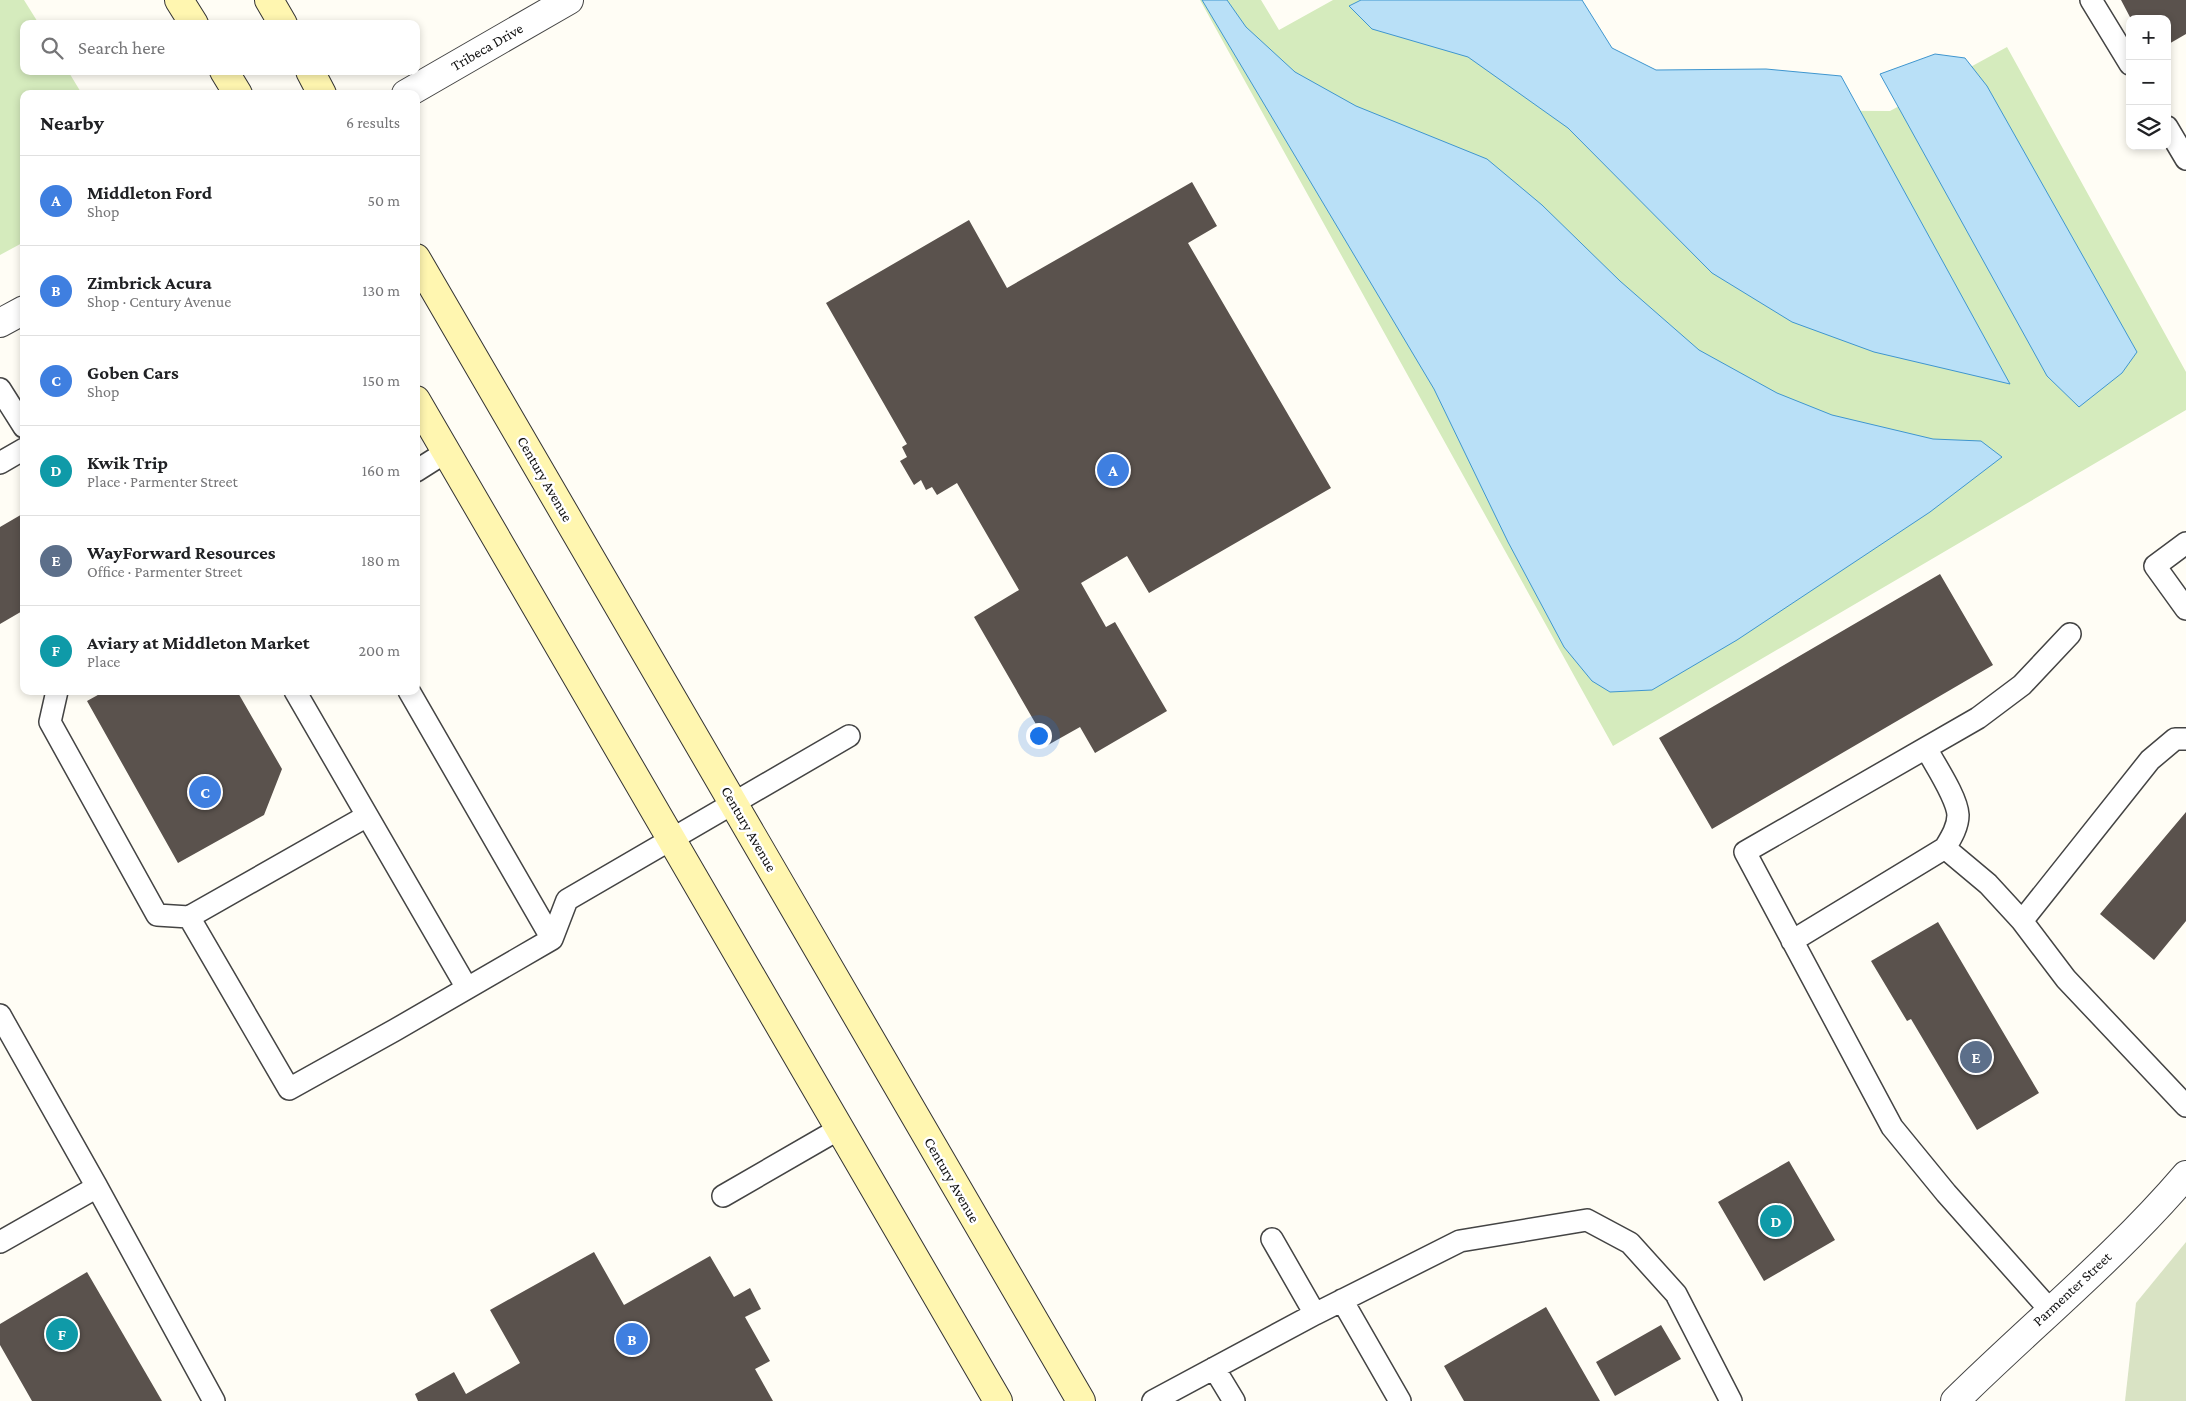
<!DOCTYPE html>
<meta charset="utf-8">
<style>
body{margin:0;font-family:"Crimson Pro",serif;background:#f6f6f6;color:#202124}
.controls{position:absolute;right:15px;top:15px;display:grid;overflow:hidden;border-radius:10px;box-shadow:0 2px 8px #0003}
.controls button{width:45px;height:45px;display:grid;place-items:center;padding:0;border:0;border-bottom:1px solid #e0e0e0;background:#fff;color:#202124;font:25px sans-serif}
.you{position:absolute;left:1038px;top:735px;width:18px;height:18px;margin:-12px;border:4px solid #fff;border-radius:50%;background:#1a73e8;box-shadow:0 0 0 8px #1a73e833}
.badge{display:grid;place-items:center;width:32px;height:32px;border-radius:50%;background:#111827;color:#fff;font-size:16px;font-weight:700}
.pin{position:absolute;translate:-50% -50%;border:2px solid #fff;box-shadow:0 1px 5px #0006}
.list{margin:0;padding:0;list-style:none}
h2{display:flex;justify-content:space-between;align-items:center;height:65px;margin:0;padding:0 20px;font-size:21px}
h2 small{font-size:16px;font-weight:400;color:#757577}
.list li{display:grid;grid-template-columns:32px 1fr auto;gap:15px;align-items:center;box-sizing:border-box;height:90px;padding:0 20px;border-top:1px solid #e0e0e0}
.list b{display:block;font-size:19px;white-space:nowrap}
.list p{margin:0;font-size:16px;white-space:nowrap;color:#757577}
.list em{font-size:16px;font-style:normal;color:#757577}
.icon{flex:none;width:28px;height:28px;fill:none;stroke:currentColor;stroke-width:2;stroke-linecap:round;stroke-linejoin:round}
.map{position:relative;flex:none;width:2186px;height:1401px;overflow:hidden}
.search{position:absolute;background:#fff;box-shadow:0 2px 8px #0003;left:20px;top:20px;width:400px;height:55px;display:flex;align-items:center;gap:12px;box-sizing:border-box;padding:0 18px;border-radius:10px;color:#757577;font-size:19px}
.panel{position:absolute;background:#fff;box-shadow:0 2px 8px #0003;left:20px;top:90px;width:400px;height:605px;border-radius:10px}
.map>svg:first-child{display:block}
.green{fill:#d5ebbd}
.cemetery{fill:#d9e3c4}
.water{fill:#b9e0f7;stroke:#3f96cf}
.building{fill:#5a524d}
.lines{fill:none;stroke-linecap:round;stroke-linejoin:round}
.service-casing{stroke:#444;stroke-width:24}
.minor-casing{stroke:#444;stroke-width:30}
.tertiary-casing{stroke:#444;stroke-width:30}
.secondary-casing{stroke:#333;stroke-width:30}
.service{stroke:#fff;stroke-width:21}
.minor{stroke:#fff;stroke-width:28}
.tertiary{stroke:#fff;stroke-width:28}
.secondary{stroke:#fff6b0;stroke-width:28}
.labels{text-anchor:middle;dominant-baseline:central;stroke-width:5;stroke-linejoin:round;paint-order:stroke}
.street-label{font-size:15px;fill:#111;stroke:#fff}
</style>
<div class="map">
<svg width="2186" height="1401" viewBox="0 0 2186 1401">
<rect width="100%" height="100%" fill="#fffdf5"/>
<path class="green" d="M0,0H24L39,24H24V71H68L82,94H24V242L0,255Z
M1200,0H1261L1279,30L1333,0H1567L1631,110L1890,111L2007,47L2186,372V410L1613,746Z"/>
<path class="cemetery" d="M2186,1242V1401H2125L2136,1303Z"/>
<path class="water" d="M1202,0H1227L1246,27L1295,72L1356,106L1487,159L1542,205L1620,281L1699,350L1777,393L1832,415L1933,439L1981,441L2002,457L1930,512L1737,640L1652,690L1610,692L1592,681L1564,647L1508,542L1434,389Z
M1361,0H1582L1612,48L1656,70L1766,69L1841,76L2010,384L1874,352L1792,322L1712,273L1568,128L1468,57L1372,29L1349,6Z
M1935,54L1965,58L1987,86L2137,352L2122,373L2079,407L2047,376L1880,74Z"/>
<path class="building" d="M2121,0H2186V34L2167,45V19H2131Z
M1192,182L1217,226L1188,243L1331,488L1149,593L1127,556L1081,583L1106,627L1115,622L1167,711L1095,753L1080,727L1048,745L974,617L1019,590L957,483L937,495L932,487L926,490L921,480L914,485L900,461L907,457L902,447L907,444L826,303L969,220L1007,288Z
M24,513V610L0,624V527Z
M1940,574L1993,665L1712,829L1659,738Z
M105,691H237L282,769L264,815L178,863L87,701Z
M2186,812V921L2154,960L2100,914Z
M1938,922L2039,1093L1977,1130L1911,1019L1907,1021L1871,961Z
M1789,1161L1835,1240L1764,1281L1718,1202Z
M594,1252L624,1305L710,1256L734,1297L750,1288L761,1309L745,1317L770,1361L755,1369L773,1401H418L415,1394L454,1372L466,1394L520,1363L490,1310Z
M87,1272L162,1401H32L0,1345V1324Z
M1546,1307L1600,1401H1464L1444,1366Z
M1661,1325L1681,1359L1615,1396L1596,1362Z"/>
<g class="lines">
<g class="service-casing">
<path id="service" d="M2091,0L2130,64
M2167,127L2186,159
M0,389L24,427
M0,463L24,449
M416,471L446,452
M2186,543L2155,566L2186,609
M57,691L50,722L157,915L189,917L289,1089L395,1030L552,939L567,900L849,736
M295,691L467,988
M409,691L552,939
M1945,848L1988,884L2022,921L2066,979L2186,1106
M189,917L367,816
M2022,921L2150,760L2175,739H2186
M1792,941L1945,848C1951,838 1958,827 1958,815C1957,797 1935,765 1926,748
M0,1015L97,1187
M723,1196L839,1129
M1272,1239L1315,1314
M0,1242L97,1187L214,1401
M1342,1300L1400,1401
M2050,1310L1946,1193L1892,1127L1745,852L1978,718L2022,685L2070,634
M1214,1368L1234,1401
M1153,1401L1315,1314L1460,1241L1587,1220L1630,1243L1676,1294L1731,1401"/>
</g>
<g class="minor-casing">
<path id="minor" d="M406,94L569,0
M0,323L24,310"/>
</g>
<g class="tertiary-casing">
<path id="tertiary" d="M1955,1401C2032,1325 2116,1257 2186,1175"/>
</g>
<g class="secondary-casing">
<path id="secondary" d="M179,0L194,24
M269,0L283,24
M224,71L238,94
M310,71L322,94
M416,258L1081,1401
M416,400L998,1401"/>
</g>
<use href="#service" class="service"/>
<use href="#minor" class="minor"/>
<use href="#tertiary" class="tertiary"/>
<use href="#secondary" class="secondary"/>
</g>
<g class="labels">
<g class="street-label">
<text transform="translate(487 47) rotate(-30)">Tribeca Drive</text>
<text transform="translate(545 479) rotate(60)">Century Avenue</text>
<text transform="translate(749 829) rotate(60)">Century Avenue</text>
<text transform="translate(952 1180) rotate(60)">Century Avenue</text>
<text transform="translate(2072 1289) rotate(-43)">Parmenter Street</text>
</g>
</g>
</svg>
<div class="controls">
<button>+</button>
<button>−</button>
<button><svg class="icon" aria-label="layers" viewBox="0 0 24 24"><path d="M12 4l9 5-9 5-9-5zM3 14l9 5 9-5"/></svg></button>
</div>
<div class="you"></div>
<div class="pin badge" style="left:1113px;top:470px;background:#3f7fe0">A</div>
<div class="pin badge" style="left:632px;top:1339px;background:#3f7fe0">B</div>
<div class="pin badge" style="left:205px;top:792px;background:#3f7fe0">C</div>
<div class="pin badge" style="left:1776px;top:1221px;background:#0f9aa8">D</div>
<div class="pin badge" style="left:1976px;top:1057px;background:#5c6f8a">E</div>
<div class="pin badge" style="left:62px;top:1334px;background:#0f9aa8">F</div>
<div class="search"><svg class="icon" aria-label="search" viewBox="0 0 24 24"><circle cx="10" cy="10" r="6"/><path d="M15 15l6 6"/></svg>Search here</div>
<section class="panel">
<h2>Nearby<small>6 results</small></h2>
<ul class="list">
<li><span class="badge" style="background:#3f7fe0">A</span><div><b>Middleton Ford</b><p>Shop</p></div><em>50 m</em></li>
<li><span class="badge" style="background:#3f7fe0">B</span><div><b>Zimbrick Acura</b><p>Shop · Century Avenue</p></div><em>130 m</em></li>
<li><span class="badge" style="background:#3f7fe0">C</span><div><b>Goben Cars</b><p>Shop</p></div><em>150 m</em></li>
<li><span class="badge" style="background:#0f9aa8">D</span><div><b>Kwik Trip</b><p>Place · Parmenter Street</p></div><em>160 m</em></li>
<li><span class="badge" style="background:#5c6f8a">E</span><div><b>WayForward Resources</b><p>Office · Parmenter Street</p></div><em>180 m</em></li>
<li><span class="badge" style="background:#0f9aa8">F</span><div><b>Aviary at Middleton Market</b><p>Place</p></div><em>200 m</em></li>
</ul>
</section>
</div>
